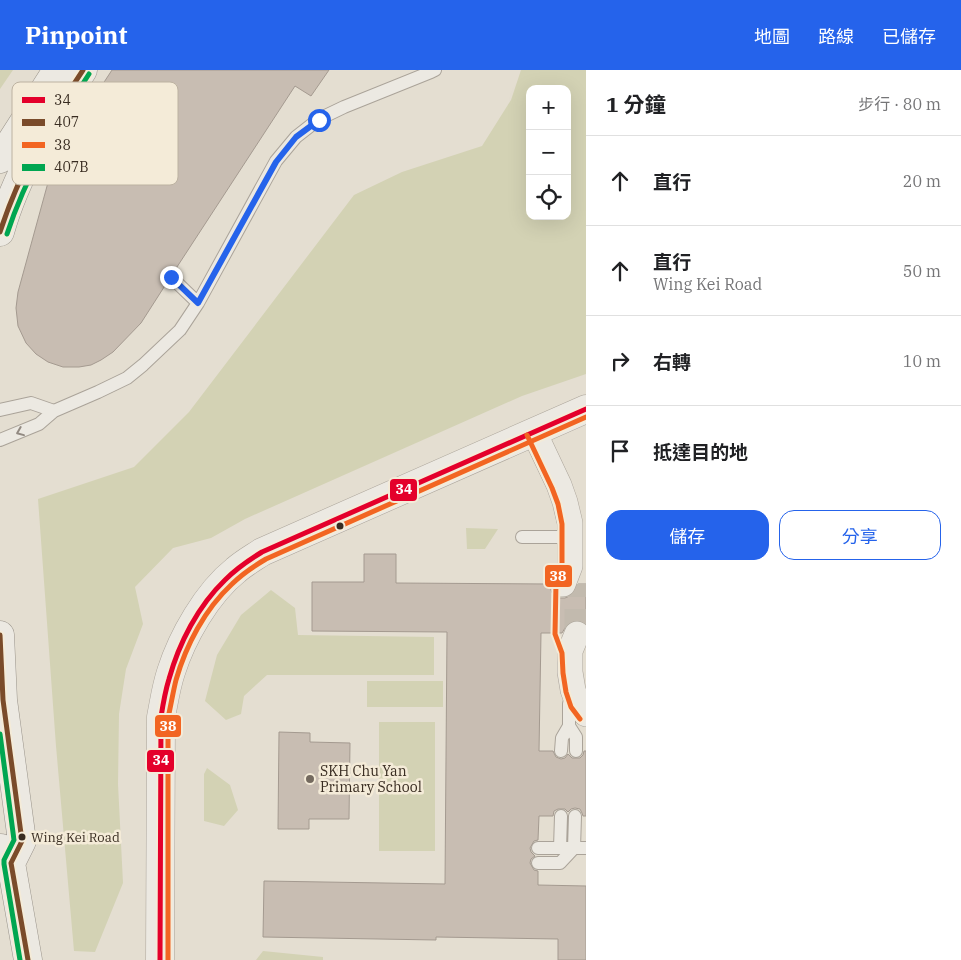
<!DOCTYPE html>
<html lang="zh-TW">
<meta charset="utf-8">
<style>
body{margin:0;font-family:"IBM Plex Serif","Noto Sans TC",serif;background:#f2f2f2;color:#202124}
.controls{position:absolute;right:15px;top:15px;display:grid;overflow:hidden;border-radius:10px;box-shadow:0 5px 20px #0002}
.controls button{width:45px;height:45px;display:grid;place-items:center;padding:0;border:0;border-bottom:1px solid #e0e0e0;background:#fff;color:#202124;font:25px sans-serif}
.stop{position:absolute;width:15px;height:15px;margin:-11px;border:4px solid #2563eb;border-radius:50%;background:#fff}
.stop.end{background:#2563eb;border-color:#fff;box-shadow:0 1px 5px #0008}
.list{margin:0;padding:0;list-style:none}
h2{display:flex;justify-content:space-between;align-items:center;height:65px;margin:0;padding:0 20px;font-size:21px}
h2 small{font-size:16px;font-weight:400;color:#757577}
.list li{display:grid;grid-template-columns:32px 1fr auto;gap:15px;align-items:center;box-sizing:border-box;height:90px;padding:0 20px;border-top:1px solid #e0e0e0}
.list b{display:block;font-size:19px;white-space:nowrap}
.list p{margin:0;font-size:16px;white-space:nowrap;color:#757577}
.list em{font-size:16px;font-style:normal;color:#757577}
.actions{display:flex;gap:10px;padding:15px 20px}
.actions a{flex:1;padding:11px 0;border:1px solid #2563eb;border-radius:15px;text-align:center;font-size:18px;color:#2563eb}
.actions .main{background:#2563eb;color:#fff}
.icon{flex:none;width:28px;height:28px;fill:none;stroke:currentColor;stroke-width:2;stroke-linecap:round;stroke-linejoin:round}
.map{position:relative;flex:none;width:586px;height:890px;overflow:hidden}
header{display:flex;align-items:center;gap:30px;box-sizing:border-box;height:70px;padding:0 25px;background:#2563eb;color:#fff}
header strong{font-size:24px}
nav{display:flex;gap:28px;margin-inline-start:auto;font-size:18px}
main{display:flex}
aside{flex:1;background:#fff}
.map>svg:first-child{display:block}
.green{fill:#d3d2b4;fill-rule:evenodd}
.building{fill:#c8bdb2;stroke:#a49a90}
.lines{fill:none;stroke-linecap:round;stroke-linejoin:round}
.minor-tunnel{stroke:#c2baae;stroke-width:25;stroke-dasharray:25 12;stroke-linecap:butt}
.service-casing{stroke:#aaa399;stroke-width:14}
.minor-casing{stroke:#aaa399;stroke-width:26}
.tertiary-casing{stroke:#aaa399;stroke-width:29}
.secondary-casing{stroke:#99938a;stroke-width:29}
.service{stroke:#ece9e2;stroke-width:12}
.minor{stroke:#ece9e2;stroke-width:25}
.tertiary{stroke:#ece9e2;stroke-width:28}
.secondary{stroke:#ece9e2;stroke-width:28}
.bus-1-casing{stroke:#f4ebd8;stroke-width:9}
.bus-2-casing{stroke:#f4ebd8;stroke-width:9}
.bus-3-casing{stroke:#f4ebd8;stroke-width:9}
.bus-4-casing{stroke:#f4ebd8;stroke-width:9}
.bus-1{stroke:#e4002b;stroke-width:5}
.bus-2{stroke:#7a4b2a;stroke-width:5}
.bus-3{stroke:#f26522;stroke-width:5}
.bus-4{stroke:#00a651;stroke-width:5}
.oneway{stroke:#928a82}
.route{stroke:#2563eb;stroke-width:6}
.bus-dot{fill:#382c21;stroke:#f4ebd8;stroke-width:2}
.poi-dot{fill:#746a5f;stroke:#f4ebd8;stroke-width:2}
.labels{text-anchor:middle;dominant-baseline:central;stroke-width:5;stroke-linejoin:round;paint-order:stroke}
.bus-label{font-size:13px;fill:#382c21;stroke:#f4ebd8;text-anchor:start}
.poi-label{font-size:14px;fill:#382c21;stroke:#f4ebd8;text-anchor:start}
.key{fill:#f4ebd8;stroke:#bcb2a1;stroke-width:1}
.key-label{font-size:14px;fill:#382c21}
.line-badge{stroke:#f4ebd8;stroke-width:2}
.badge-label{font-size:14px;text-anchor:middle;font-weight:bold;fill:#fff}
</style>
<header>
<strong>Pinpoint</strong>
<nav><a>地圖</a><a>路線</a><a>已儲存</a></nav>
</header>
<main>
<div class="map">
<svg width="586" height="890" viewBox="0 0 586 890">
<rect width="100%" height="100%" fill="#e4ded1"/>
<path class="green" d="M0,0H13L0,19Z
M521,0H586V304L522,326L245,449L211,468L173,478L135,517L143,554L126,599L119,644L118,714L123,813L95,882L74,881L56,676L38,429L134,397L189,342L354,125L402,102L482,76L511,30ZM530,19H567V146H530Z
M466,458L498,459L485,479H467Z
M271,520L295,538L298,565L434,567V605H267L244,626L241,644L226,650L205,631L217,585L241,545Z
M367,611H443V637H367Z
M379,652H435V781H379Z
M207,698L230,715L238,740L224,756L204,751V704Z
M263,881L323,887V890H256Z"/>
<path class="building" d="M112,0H329L311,26L295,16L175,200L169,199L165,202L163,209L166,214L141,253L113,282L101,290L91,295L79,297H63L48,292L36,284L26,273L18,256L16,238L18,222L55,87Z
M364,484H396V513L549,514L552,523L558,528H565L572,525L578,514H586V553L582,551L575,550L568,553L562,563H541L539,681H553L556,687L561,689L565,688L568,684L572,688H580L583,685L584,681H586V746H583L582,743L580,739L575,738L571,739L568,742L565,739H558L554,741L553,746H539L538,770L534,771L530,778L531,782L535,786L531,789L530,793L534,800L538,801V815L586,816V890H558V869L436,867V870L263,867L264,811L445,814L447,562L312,561V512H364Z
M279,662L310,663V672L350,673L349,749H309V759H278Z"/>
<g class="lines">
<path class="minor-tunnel" d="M577,564V514"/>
<g class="service-casing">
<path id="service" d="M171,207L198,233
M0,340L31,333L54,341
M0,370L39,354L54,341L98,322L127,308L143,295L180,260L198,233L276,91L296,67L319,49L344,37L431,2L435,0
M522,467H570
M569,656L576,667V681
M561,681L562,668L569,656V634L571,627
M538,778H586
M560,778L561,746
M538,793H560L574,778L575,746"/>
</g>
<g class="minor-casing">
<path id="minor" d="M534,362L559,415L565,432L570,453V496L563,514
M577,564L570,581V602L573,620L578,634L586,644"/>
</g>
<g class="tertiary-casing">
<path id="tertiary" d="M160,890L161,647C164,632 166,617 171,602C182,567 207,523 236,500C244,493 253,488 262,482L586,339"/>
</g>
<g class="secondary-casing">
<path id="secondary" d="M0,89L57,0
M0,162C16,104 50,50 83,0
M0,565L3,630L22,771L11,793
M1,778L11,793L28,890"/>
</g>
<use href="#service" class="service"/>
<use href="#minor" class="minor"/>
<use href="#tertiary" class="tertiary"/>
<use href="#secondary" class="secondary"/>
<g class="bus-1-casing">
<path id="bus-1" d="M160,890L161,647C163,634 165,622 169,609C179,573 198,536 225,510C236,499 249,490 262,482L586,339"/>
</g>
<g class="bus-2-casing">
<path id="bus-2" d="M0,162C19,103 49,51 83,0
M0,565L3,630L22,771L11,793L28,890"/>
</g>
<g class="bus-3-casing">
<path id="bus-3" d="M527,365L552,418L558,434L562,454V495L556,513L555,564L562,583L563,603L566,622L571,637L580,649
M168,890V648C171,635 173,622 176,610C186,575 205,539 232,514C242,504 254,496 266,489L586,347"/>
</g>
<g class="bus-4-casing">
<path id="bus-4" d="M7,164C26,106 56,55 89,4
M0,664L14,770L4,790V794L20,890"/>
</g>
<use href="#bus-1" class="bus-1"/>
<use href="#bus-2" class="bus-2"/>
<use href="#bus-3" class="bus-3"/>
<use href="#bus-4" class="bus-4"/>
</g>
<defs><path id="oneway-chevron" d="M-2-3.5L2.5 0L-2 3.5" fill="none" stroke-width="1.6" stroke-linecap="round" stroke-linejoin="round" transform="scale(1.25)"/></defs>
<use class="oneway" href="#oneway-chevron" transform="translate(20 362) rotate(158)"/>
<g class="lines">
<path class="route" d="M171,207L198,233L276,92L296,67L319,50"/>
</g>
<g class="bus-dot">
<circle cx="340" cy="456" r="4.5"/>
<circle cx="22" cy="767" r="4.5"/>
</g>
<circle class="poi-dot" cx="310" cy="709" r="5"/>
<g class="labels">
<g class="bus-label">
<text x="31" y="767">Wing Kei Road</text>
</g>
<g class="poi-label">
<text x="320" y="701">SKH Chu Yan<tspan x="320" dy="16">Primary School</tspan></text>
</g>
</g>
<rect x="12" y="12" width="166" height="103" rx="8" class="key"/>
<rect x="22" y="27" width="23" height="6" fill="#e4002b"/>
<rect x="22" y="49" width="23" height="7" fill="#7a4b2a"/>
<rect x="22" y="72" width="23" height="6" fill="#f26522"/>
<rect x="22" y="94" width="23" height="7" fill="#00a651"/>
<g class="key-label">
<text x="54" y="35">34</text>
<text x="54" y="57">407</text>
<text x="54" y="80">38</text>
<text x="54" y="102">407B</text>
</g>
<g class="line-badge">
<rect x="389" y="408" width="29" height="24" rx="5" fill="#e4002b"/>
<rect x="544" y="494" width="29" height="24" rx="5" fill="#f26522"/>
<rect x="154" y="644" width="28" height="24" rx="5" fill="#f26522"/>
<rect x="146" y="679" width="29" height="24" rx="5" fill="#e4002b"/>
</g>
<g class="badge-label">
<text x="404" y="424">34</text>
<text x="558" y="511">38</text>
<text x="168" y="661">38</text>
<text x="161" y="695">34</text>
</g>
</svg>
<div class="controls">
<button>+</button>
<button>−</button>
<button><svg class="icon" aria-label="locate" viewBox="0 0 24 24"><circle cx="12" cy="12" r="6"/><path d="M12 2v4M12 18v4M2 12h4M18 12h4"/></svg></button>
</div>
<div class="stop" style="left:319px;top:50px"></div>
<div class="stop end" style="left:171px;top:207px"></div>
</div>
<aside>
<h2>1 分鐘<small>步行 · 80 m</small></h2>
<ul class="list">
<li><svg class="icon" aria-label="ahead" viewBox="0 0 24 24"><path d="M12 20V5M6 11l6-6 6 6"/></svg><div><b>直行</b></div><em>20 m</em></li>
<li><svg class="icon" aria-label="ahead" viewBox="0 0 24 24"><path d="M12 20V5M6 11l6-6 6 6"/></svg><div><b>直行</b><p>Wing Kei Road</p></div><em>50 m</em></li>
<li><svg class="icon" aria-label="right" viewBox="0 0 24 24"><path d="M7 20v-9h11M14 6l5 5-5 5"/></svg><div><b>右轉</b></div><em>10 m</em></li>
<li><svg class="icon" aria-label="arrive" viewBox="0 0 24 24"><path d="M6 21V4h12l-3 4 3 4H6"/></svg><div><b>抵達目的地</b></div></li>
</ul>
<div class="actions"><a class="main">儲存</a><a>分享</a></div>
</aside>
</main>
